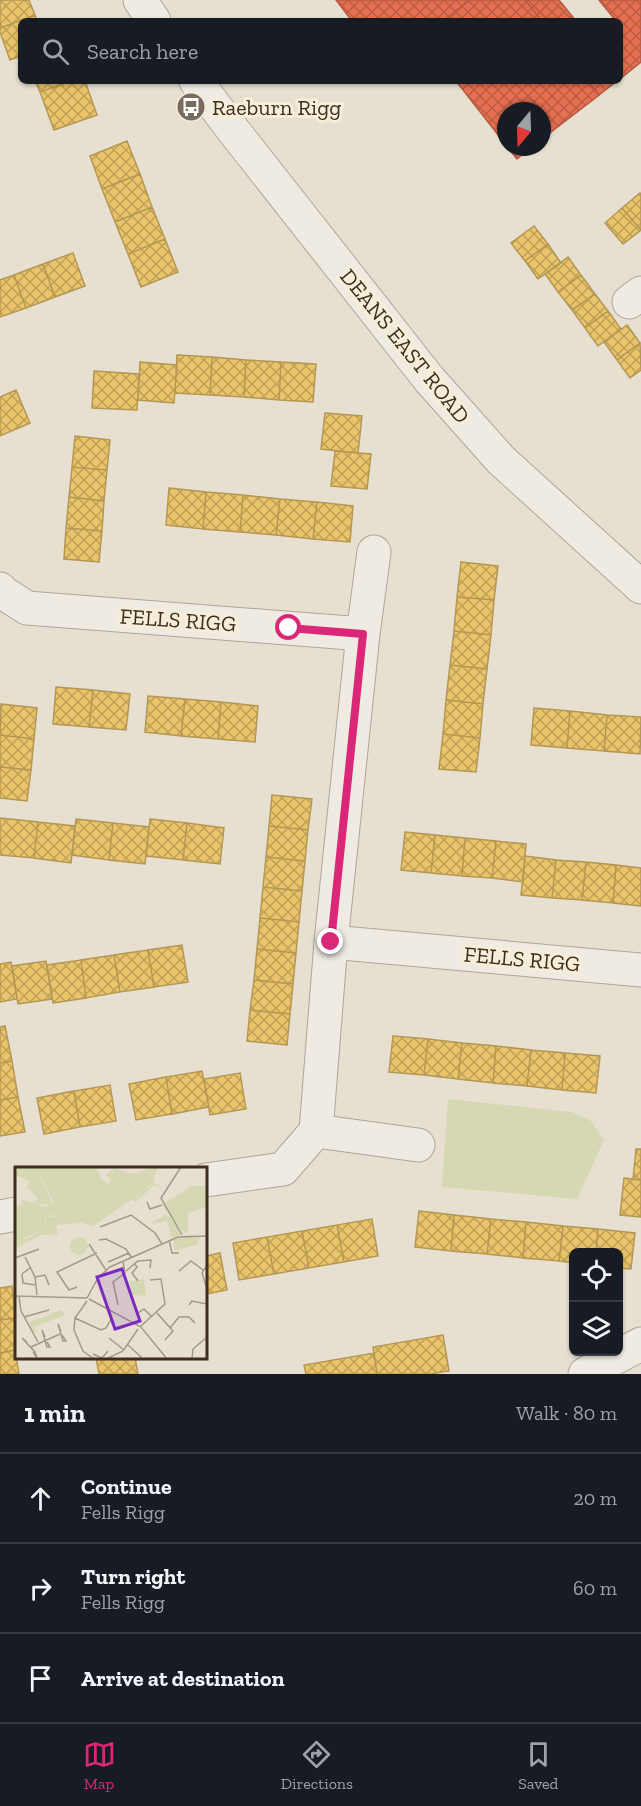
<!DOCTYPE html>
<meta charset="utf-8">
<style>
body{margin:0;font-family:"Zilla Slab",serif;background:#20242c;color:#f1f3f6}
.controls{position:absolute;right:18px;bottom:18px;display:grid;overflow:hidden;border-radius:9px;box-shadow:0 2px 4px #0004}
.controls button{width:54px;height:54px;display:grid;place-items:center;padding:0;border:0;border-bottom:2px solid #363941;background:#171b24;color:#f1f3f6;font:30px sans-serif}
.compass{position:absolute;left:497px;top:102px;width:54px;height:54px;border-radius:50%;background:#171b24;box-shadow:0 2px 4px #0004;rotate:199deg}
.stop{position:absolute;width:18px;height:18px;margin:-14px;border:4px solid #db2777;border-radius:50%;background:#fff}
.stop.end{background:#db2777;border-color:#fff;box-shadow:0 2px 6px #0008}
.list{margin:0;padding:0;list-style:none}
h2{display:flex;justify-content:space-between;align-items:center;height:78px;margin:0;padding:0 24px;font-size:26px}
h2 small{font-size:20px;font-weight:400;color:#9ea1a6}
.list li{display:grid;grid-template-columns:39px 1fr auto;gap:18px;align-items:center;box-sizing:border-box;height:90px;padding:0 24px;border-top:2px solid #363941}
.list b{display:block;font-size:22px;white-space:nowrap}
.list p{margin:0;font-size:20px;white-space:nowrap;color:#9ea1a6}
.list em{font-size:20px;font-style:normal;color:#9ea1a6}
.icon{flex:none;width:33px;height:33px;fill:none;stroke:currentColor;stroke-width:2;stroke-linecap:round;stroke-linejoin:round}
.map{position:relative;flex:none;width:641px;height:1374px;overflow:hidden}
.search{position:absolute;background:#171b24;box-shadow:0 2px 4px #0004;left:18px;right:18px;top:18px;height:66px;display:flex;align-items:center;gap:15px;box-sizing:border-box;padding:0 21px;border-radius:9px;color:#9ea1a6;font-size:22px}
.sheet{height:348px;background:#171b24}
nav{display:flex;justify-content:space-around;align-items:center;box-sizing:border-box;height:84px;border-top:2px solid #363941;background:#171b24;font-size:16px;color:#9ea1a6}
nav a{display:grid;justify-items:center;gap:3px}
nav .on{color:#db2777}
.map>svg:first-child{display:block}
.green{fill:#d6d7b3}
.homes{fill:url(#homes-cross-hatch);stroke:#b59754;stroke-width:1.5}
.shops{fill:url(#shops-cross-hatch);stroke:#b45c42;stroke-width:1.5}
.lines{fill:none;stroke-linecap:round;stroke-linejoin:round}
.minor-casing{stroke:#ada599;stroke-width:35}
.minor{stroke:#efebe3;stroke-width:33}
.route{stroke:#db2777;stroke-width:8}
.labels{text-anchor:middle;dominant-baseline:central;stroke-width:6;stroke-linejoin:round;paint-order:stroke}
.poi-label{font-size:22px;fill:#3d2e20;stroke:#f7eed8;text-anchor:start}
.street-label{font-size:22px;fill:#3d2e20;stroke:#f7eed8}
.inset-road{fill:none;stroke:#a3998a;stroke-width:1.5}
.view{fill:#7b2cbf;fill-opacity:0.15;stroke:#7b2cbf;stroke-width:3}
.inset-edge{fill:none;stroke:#3d2e20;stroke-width:3}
</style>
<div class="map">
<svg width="641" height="1374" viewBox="0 0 641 1374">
<defs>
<pattern id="homes-cross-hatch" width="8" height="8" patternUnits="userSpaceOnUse" patternTransform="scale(1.5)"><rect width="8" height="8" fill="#e9c46a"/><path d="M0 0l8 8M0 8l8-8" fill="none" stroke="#bea057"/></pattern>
<pattern id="shops-cross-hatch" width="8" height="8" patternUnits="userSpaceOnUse" patternTransform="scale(1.5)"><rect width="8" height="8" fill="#e76f51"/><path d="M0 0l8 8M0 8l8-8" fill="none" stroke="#bc5c43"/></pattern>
</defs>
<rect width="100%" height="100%" fill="#e7e0d1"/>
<path class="green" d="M448,1099L572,1112L590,1120L604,1140L577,1199L442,1187Z"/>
<path class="homes" d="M0,0H29L35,15L0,28Z
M35,15L37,21H21V56L10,60L0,32V28Z
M35,81H71L40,92Z
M71,81H85L97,115L54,130L40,92Z
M127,141L140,174L102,189L90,156Z
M140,174L152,207L115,222L102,189Z
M640,193L641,195V230L622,208Z
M152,207L165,239L128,254L115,222Z
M622,208L641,230L623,244L605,223Z
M534,226L548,244L525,261L511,243Z
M165,239L178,272L141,287L128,254Z
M548,244L561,263L538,279L525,261Z
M73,253L85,286L55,297L43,264Z
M568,257L581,275L558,292L545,274Z
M43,264L55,297L26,308L14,275Z
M14,275L26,308L0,317V280Z
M581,275L595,294L572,310L558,292Z
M595,294L608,311L585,328L572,310Z
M608,311L621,329L598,346L585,328Z
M627,325L640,343L617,360L604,342Z
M640,343L641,370L630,378L617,360Z
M177,355L212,357L210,395L175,393Z
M212,357L246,360L244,397L210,395Z
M246,360L281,362L279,400L244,397Z
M140,362L177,365L174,403L138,400Z
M281,362L316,364L313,402L279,400Z
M94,371L139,374L137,410L92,408Z
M16,390L30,423L0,436V397Z
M325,413L362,416L358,453L321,449Z
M75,436L110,440L107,470L72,467Z
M335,451L371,454L367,489L331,486Z
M72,467L107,470L104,501L69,497Z
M169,488L206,492L203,529L166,525Z
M206,492L243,495L240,532L203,529Z
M243,495L280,499L276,535L240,532Z
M69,497L104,501L102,531L66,528Z
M280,499L317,502L313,539L276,535Z
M317,502L353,506L350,542L313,539Z
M66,528L102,531L99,562L64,559Z
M461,562L498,566L494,600L457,597Z
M457,597L494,600L491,635L454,631Z
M454,631L491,635L487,669L450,665Z
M450,665L487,669L483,704L446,700Z
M56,687L93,690L89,727L53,724Z
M93,690L130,694L126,730L89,727Z
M148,696L185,699L181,736L145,732Z
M185,699L221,702L218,739L181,736Z
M446,700L483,704L480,738L443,734Z
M221,702L258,706L255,742L218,739Z
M1,704L37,708L34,739L0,735Z
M534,708L570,711L567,748L531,745Z
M570,711L607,715L604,751L567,748Z
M607,715L641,717L640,754L604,751Z
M443,734L480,738L476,772L439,769Z
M0,735L34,739L31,770L0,767Z
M0,767L31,770L27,801L0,798Z
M272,795L312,799L308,830L269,826Z
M0,818L38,822L34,858L0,855Z
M76,819L113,823L109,860L72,855Z
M150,819L187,823L183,860L146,856Z
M38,822L75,826L71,863L34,858Z
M113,823L149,827L145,864L109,860Z
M187,823L224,828L220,864L183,860Z
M269,826L308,830L305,861L266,857Z
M405,832L435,835L431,873L401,870Z
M435,835L465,838L462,876L431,873Z
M465,838L496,841L492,878L462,876Z
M496,841L526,844L523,882L492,878Z
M525,856L556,860L552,898L521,895Z
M266,857L305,861L302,891L263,887Z
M556,860L586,862L582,900L552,898Z
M586,862L616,865L613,903L582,900Z
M616,865L641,868V906L613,903Z
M263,887L302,891L299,922L260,918Z
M260,918L299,922L296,953L257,949Z
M182,945L188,982L154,987L148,950Z
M257,949L296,953L293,984L254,980Z
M148,950L154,987L120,992L114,955Z
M114,955L120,992L86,998L81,960Z
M81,960L86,998L53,1003L47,965Z
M46,961L52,999L18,1004L12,966Z
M11,962L17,999L0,1002V964Z
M254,980L293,984L290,1014L250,1010Z
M250,1010L290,1014L287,1045L247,1041Z
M5,1026L12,1061L0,1063V1027Z
M393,1036L428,1039L424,1075L389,1072Z
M428,1039L462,1043L458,1079L424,1075Z
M462,1043L496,1046L493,1083L458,1079Z
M496,1046L531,1050L527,1086L493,1083Z
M531,1050L565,1053L562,1090L527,1086Z
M565,1053L600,1056L596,1093L562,1090Z
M12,1061L18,1097L0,1100V1063Z
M202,1071L209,1107L172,1114L166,1077Z
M240,1073L246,1109L210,1115L204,1079Z
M166,1077L172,1114L136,1120L129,1084Z
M110,1085L116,1121L80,1127L74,1091Z
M74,1091L80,1127L44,1134L37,1098Z
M18,1097L25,1132L0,1136V1100Z
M636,1149H641V1180L633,1179Z
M624,1178L641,1180V1217L620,1215Z
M419,1211L454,1215L451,1251L415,1247Z
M454,1215L491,1219L487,1254L451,1251Z
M372,1219L378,1256L344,1262L337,1225Z
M491,1219L526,1222L523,1258L487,1254Z
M526,1222L563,1226L559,1261L523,1258Z
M337,1225L344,1262L309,1268L302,1231Z
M563,1226L598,1229L596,1252H574V1263L559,1261Z
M598,1229L635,1233L631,1269L618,1268V1252H596Z
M302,1231L309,1268L274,1274L267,1237Z
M267,1237L274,1274L239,1280L233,1243Z
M220,1253L227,1290L206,1294V1256Z
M12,1286L16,1318L0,1320V1288Z
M16,1318V1350L0,1353V1320Z
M443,1335L449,1371L430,1374H377L373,1347Z
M15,1350L19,1374H0V1353Z
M374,1353L377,1374H306L304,1365Z
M96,1358H135L138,1374H99Z"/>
<path class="shops" d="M336,0H470L443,21H352Z
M470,0H525L542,21H443Z
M525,0H559L576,21H542Z
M599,0H641V62L620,79V31L622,29L620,27V21H616Z
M456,81H588L599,95L542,139V111H506V145Z
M588,81H617L599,95Z
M507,147H532L517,159Z"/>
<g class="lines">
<g class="minor-casing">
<path id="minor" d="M140,0L154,21
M196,81L233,130L429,379L501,460L641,587
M629,302L641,293
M0,589L2,592L27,608L363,634
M331,942L641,970
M316,1131L418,1145
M206,1180L283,1169L316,1131L331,942L363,634L374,552
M0,1217L16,1214
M585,1374L641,1344"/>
</g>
<use href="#minor" class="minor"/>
</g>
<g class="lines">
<path class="route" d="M289,628L363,634L331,942"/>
</g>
<defs>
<g id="bus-disc" transform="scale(1.5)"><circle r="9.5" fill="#786c5e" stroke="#f7eed8"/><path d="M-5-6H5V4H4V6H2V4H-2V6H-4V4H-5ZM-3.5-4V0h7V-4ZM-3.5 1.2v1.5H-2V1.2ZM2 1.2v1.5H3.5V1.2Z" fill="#fff"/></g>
</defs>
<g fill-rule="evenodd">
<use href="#bus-disc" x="191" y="107"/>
</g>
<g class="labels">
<g class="poi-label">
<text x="212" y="107">Raeburn Rigg</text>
</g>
<g class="street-label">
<text transform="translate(405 346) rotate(51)">DEANS EAST ROAD</text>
<text transform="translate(178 620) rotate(4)">FELLS RIGG</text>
<text transform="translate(522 959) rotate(5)">FELLS RIGG</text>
</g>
</g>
<g transform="translate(15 1167)">
<rect width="192" height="192" fill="#e7e0d1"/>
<path d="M21,0H81L86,12L94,17L96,13L91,8L96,3L98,7V1L118,7L138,0L132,9L137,16L123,28L122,35L116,33L78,59L37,48L30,51L31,61L7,72L0,69V40L8,38L6,32L30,40L39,36ZM177,19H192V40L159,51L148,37ZM55 79a9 9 0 1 1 18 0a9 9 0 1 1-18 0Z" fill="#d6d7b3"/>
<path d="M0,0H21L38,38L18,36L23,32L12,20L15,14L0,8ZM138,0H143L138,15L148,21L139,18L124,32L130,46L123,28L138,16L132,9ZM154,34L151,38L159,50L173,44V65L168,66L149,41L147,37ZM151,47L161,57L165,68L157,71L152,54L135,57ZM45,49L65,56L41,58L43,67L26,68L0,82V69L11,72L31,61V50ZM172,68L185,69L183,77L160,84L158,73ZM46,143L50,148L17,161L22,164L18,166L14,155Z" fill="#d6d7b3"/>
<path d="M129,112L131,129L118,128L114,115Z" fill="#d6d7b3"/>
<path class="inset-road" d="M166,0L146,31L167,68M132,35L135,42L147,38M85,60L116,48L140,66L147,77M84,73L91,72L111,82L116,90M154,73L157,86H164M74,77L91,103M10,90L20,110L22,128M0,91L24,82M93,95L114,86M119,96L122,100L117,106L123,114M192,98L187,106L192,122M15,101L7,107L8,116L20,118M111,104L123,94L136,93L135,101M164,104L176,94L188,103M20,110L30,108L34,118M62,120L54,123L42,105L82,86M0,129L72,131M4,129L6,144L23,175M72,131L83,111L95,100L163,70L192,69M74,132L126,160L152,192M72,134L60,151L59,163L68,184L79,192M103,138L98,115L110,106L108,94M174,138L177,134L192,137M123,146L129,142L137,150M142,146L158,164L150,173M9,150L34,143M60,151L86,163L91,161L97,151M126,159L150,137L146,112L135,113M155,161L164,150H174L180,156M46,164L43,157L48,174H51L47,168M30,170L27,163L32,180H35L32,175M94,171L109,183M12,175L7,171L20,185L22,191L18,185M113,178L126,190L123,192M16,180L45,167M78,187L87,191L93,184M91,192L108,184L123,162M177,192L178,182L192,170"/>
<path class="view" d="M107,102L125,154L100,162L82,110Z"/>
<rect width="192" height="192" class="inset-edge"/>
</g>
</svg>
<div class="controls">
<button><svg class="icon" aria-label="locate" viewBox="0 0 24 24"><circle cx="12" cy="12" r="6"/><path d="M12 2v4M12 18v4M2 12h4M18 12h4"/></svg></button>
<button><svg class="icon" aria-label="layers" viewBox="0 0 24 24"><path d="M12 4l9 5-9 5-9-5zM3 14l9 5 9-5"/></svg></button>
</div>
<svg class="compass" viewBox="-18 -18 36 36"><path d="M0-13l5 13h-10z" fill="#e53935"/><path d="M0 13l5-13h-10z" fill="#9ea1a6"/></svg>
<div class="stop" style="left:289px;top:628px"></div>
<div class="stop end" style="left:331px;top:942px"></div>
<div class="search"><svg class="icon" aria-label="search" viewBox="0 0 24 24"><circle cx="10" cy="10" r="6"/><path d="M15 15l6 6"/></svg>Search here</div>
</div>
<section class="sheet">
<h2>1 min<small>Walk · 80 m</small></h2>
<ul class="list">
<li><svg class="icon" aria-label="ahead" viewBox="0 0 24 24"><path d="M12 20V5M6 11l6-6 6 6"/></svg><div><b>Continue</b><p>Fells Rigg</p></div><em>20 m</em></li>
<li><svg class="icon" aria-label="right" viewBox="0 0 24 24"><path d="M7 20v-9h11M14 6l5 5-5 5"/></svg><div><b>Turn right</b><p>Fells Rigg</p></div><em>60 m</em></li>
<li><svg class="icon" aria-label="arrive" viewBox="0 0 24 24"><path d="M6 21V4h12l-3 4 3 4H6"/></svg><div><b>Arrive at destination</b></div></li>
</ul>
</section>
<nav>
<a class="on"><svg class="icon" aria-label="map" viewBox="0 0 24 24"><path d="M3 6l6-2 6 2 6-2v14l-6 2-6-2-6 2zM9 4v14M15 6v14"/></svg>Map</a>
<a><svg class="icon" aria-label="directions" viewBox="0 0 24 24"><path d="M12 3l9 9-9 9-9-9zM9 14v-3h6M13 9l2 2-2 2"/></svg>Directions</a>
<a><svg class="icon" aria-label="saved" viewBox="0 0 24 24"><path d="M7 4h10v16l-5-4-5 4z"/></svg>Saved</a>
</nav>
